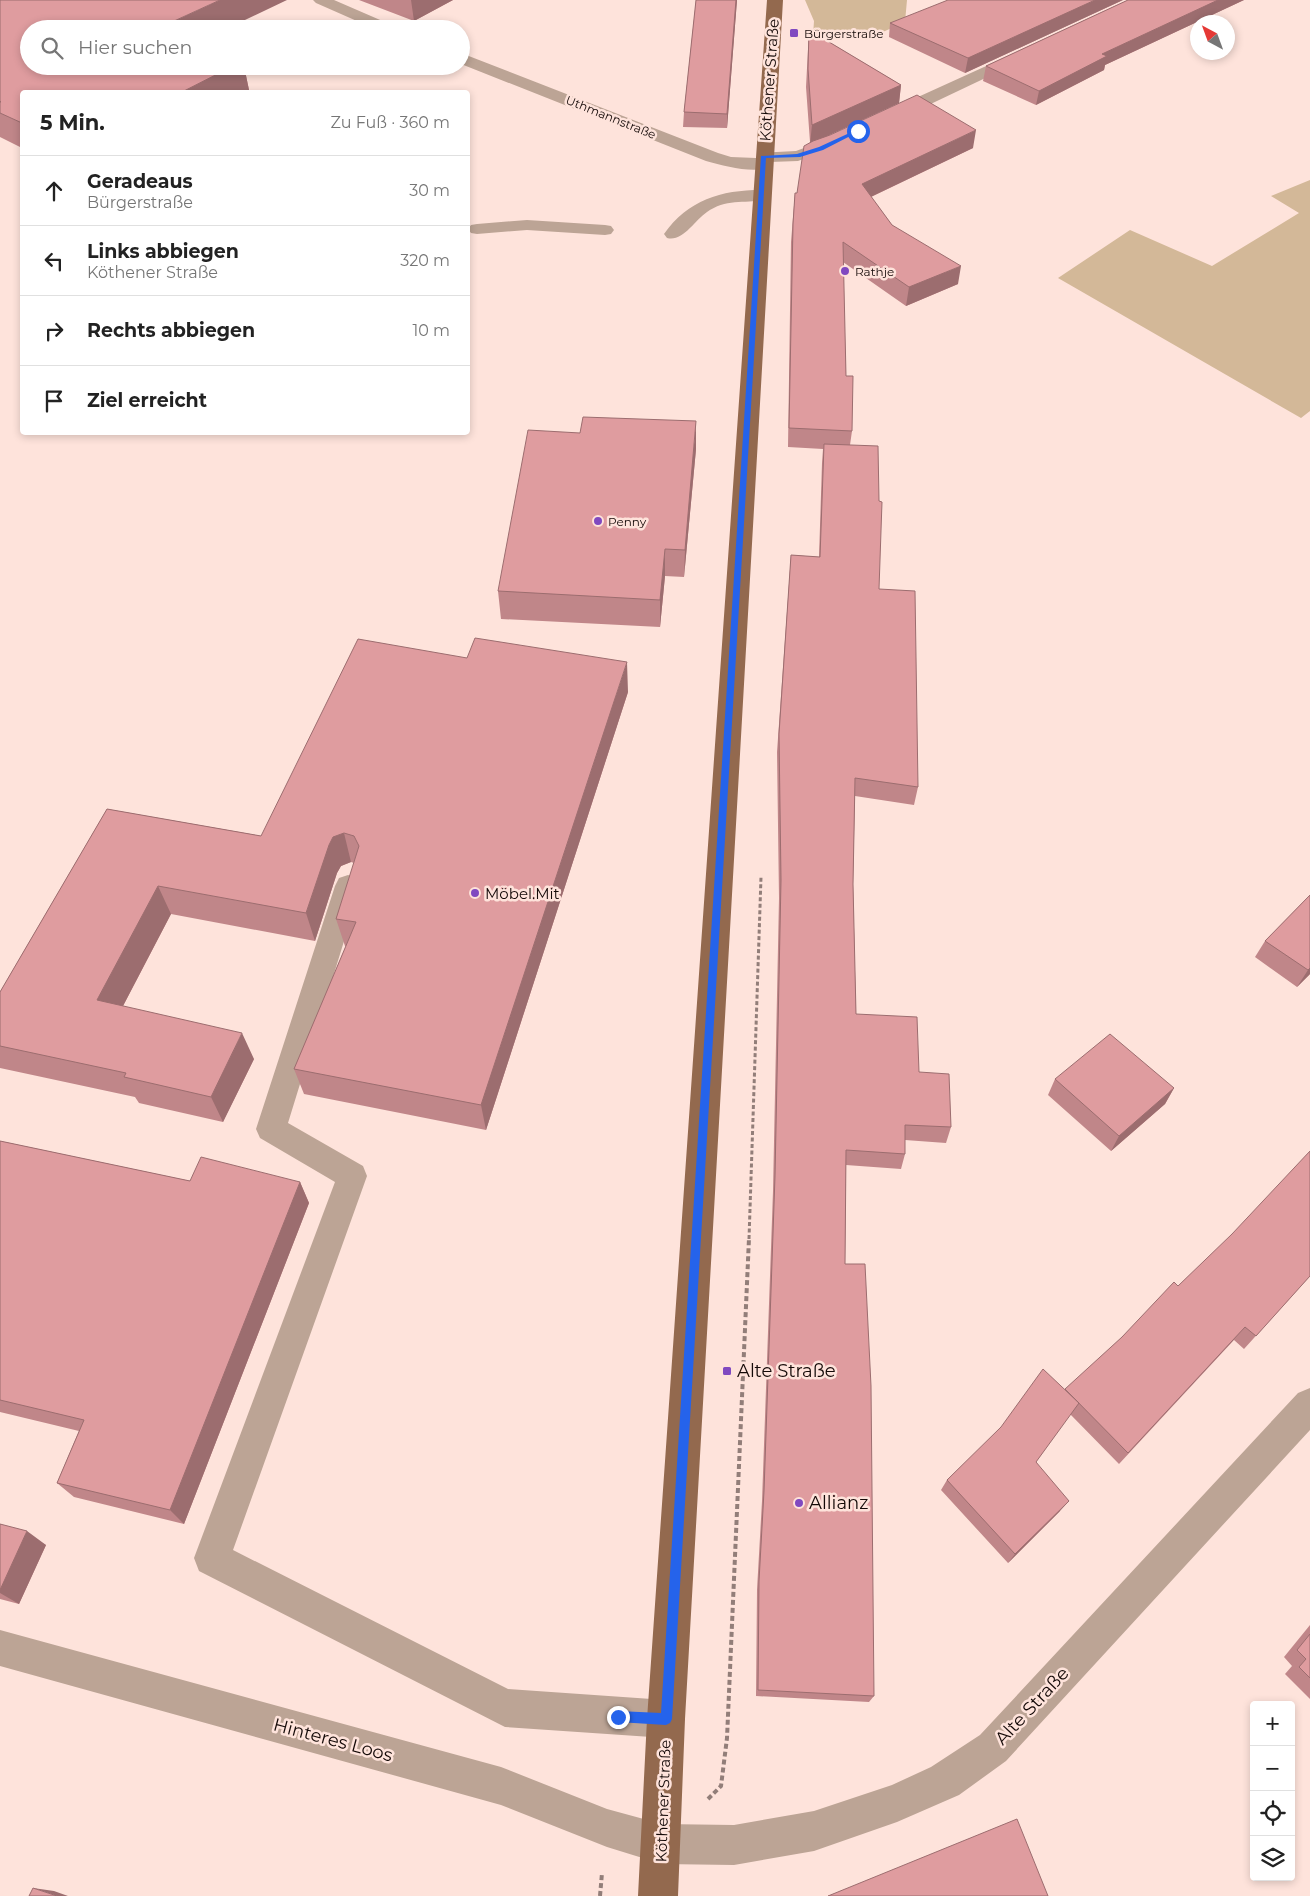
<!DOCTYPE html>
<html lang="de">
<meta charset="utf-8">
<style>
body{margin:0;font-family:Montserrat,sans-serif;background:#f2f2f2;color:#222}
.controls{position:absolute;right:15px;bottom:15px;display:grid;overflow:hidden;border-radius:5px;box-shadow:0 2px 8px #0003}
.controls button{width:45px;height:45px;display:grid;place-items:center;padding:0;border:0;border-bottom:1px solid #e0e0e0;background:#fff;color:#222;font:25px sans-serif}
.compass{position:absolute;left:1190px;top:15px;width:45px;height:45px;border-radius:50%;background:#fff;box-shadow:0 2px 8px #0003;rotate:319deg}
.stop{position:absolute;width:15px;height:15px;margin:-11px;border:4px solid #2563eb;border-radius:50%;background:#fff}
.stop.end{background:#2563eb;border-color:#fff;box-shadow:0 1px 5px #0008}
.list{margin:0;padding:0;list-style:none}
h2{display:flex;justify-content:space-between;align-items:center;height:65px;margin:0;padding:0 20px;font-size:21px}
h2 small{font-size:16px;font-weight:400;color:#767676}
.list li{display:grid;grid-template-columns:32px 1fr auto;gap:15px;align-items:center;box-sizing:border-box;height:70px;padding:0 20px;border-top:1px solid #e0e0e0}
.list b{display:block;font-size:19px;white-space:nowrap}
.list p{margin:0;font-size:16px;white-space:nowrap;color:#767676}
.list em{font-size:16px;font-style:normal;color:#767676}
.icon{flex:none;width:28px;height:28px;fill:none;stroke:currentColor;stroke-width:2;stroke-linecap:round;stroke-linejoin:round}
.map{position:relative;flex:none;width:1310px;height:1896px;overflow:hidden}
.search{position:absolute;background:#fff;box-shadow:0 2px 8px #0003;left:20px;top:20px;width:450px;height:55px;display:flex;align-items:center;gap:12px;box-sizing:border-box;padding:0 18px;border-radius:28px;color:#767676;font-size:19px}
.panel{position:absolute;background:#fff;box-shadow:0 2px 8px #0003;left:20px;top:90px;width:450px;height:345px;border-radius:5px}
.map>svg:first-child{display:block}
.green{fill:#d3b898}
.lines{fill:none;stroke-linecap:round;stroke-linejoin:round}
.path-far1{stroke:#927e79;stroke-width:3;stroke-dasharray:4 2.5;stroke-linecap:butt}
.path{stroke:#927e79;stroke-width:4;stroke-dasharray:5 3;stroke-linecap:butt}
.minor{fill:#bca495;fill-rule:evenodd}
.major{fill:#93694e;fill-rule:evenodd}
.wall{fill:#c08689}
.shaded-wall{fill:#9c6d6f}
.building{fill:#df9c9f;stroke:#9c6d6f}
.route{fill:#2563eb}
.poi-dot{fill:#8049c0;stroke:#fee3db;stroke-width:2}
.labels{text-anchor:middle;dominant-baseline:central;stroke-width:5;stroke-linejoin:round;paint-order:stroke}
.far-poi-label{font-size:12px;fill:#140907;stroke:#fee3db;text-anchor:start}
.far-street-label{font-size:12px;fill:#140907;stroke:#fee3db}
.street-label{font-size:15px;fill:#140907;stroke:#fee3db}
.poi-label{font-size:15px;fill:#140907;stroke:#fee3db;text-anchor:start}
.near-poi-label{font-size:18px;fill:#140907;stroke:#fee3db;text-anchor:start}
.near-street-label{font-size:18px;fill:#140907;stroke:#fee3db}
</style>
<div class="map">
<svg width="1310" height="1896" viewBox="0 0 1310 1896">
<rect width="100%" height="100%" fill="#fee3db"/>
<path class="green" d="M805,0H907L905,22L874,36H813L814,21Z
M1310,180V411L1301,418L1058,278L1130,230L1212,266L1299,213L1271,196Z"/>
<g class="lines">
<path class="path-far1" d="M749,1239L761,877"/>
<path class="path" d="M708,1799L721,1786L727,1738L749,1238
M600,1896L602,1873"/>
<path class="minor" d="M313,0H334L394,26L397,29H375L316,3Z
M1017,52L1023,54L1025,57L1023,60L897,120H885L883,116L885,112Z
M461,53L718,153L731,157L756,158L758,153L796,151L836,136L842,137L844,141L842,145L798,161L770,162L772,164L769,168C749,173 725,166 706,161L461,64Z
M761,190L767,191L770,195L767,199C746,204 726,198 707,212C694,221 683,242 667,238L664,234C688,200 721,190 761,190Z
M527,220L605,225L611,226L614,230L611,234L605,235L527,230L477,234L471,233L468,229L471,225L477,224Z
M348,875L357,878L361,886L288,1123L363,1166L367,1176L233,1550L508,1689L666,1700L679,1706L685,1719L679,1732L666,1738L505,1727L199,1571L194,1558L335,1182L260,1138L256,1129L335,886L339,878Z
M1310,1388V1430L1006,1761L959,1795L897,1822L814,1851L734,1865L662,1864L607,1847L501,1805L0,1666V1630L501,1767L607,1809L662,1824L734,1825L814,1811L892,1785L931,1767L980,1735L1298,1393Z"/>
<path class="major" d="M767,0H783L685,1719L678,1896H638L647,1719Z"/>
</g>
<path class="wall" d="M0,0L29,66H244L249,90L245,92H22V148L0,137Z
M359,0H453L414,21Z
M696,0H737L727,128L683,127L684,112Z
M1123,0L965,73L889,37L890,23Z
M1128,0H1244L1105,65L1104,70L1036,105L983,81L986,66Z
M809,30L901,85L899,103L826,136L973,148L871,197L892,225L958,284L906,306L843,262L846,376L852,431L850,445L918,787L914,805L855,796L853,884L856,1014L919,1072L951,1127L946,1143L905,1140V1154L901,1169L846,1165L845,1264L874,1696L869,1702L756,1696L757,1590L762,1501L773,1191L779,898L777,752L791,555L819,557L822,463L823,449L788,447L791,242L795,193H797L810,142L806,87Z
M696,449L684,577L665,576L660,627L501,619L498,591Z
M628,692L486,1130L304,1094L294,1069L346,946H345L336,919L354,863L351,862L341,866L337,873L315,941L171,914L123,1006L254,1059L223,1122L139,1103L135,1097L0,1068V992L107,809L261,836Z
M1310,895V974L1297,987L1255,957L1265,941Z
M1055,1079L1174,1088L1165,1104L1111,1151L1048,1095Z
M0,1141L190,1181L300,1182L309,1203L184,1524L74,1497L57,1483L79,1431L0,1412Z
M1310,1276L1244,1349L1234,1340L1119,1464L1070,1414L1036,1462L1060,1511L1008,1563L941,1490L947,1480L1065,1390L1178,1286Z
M0,1524L46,1545L19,1604L0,1599Z
M1310,1625V1699L1285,1674L1292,1666L1284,1657Z"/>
<path class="shaded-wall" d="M220,0H287L226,29H162L161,27Z
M411,0H453L414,21Z
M736,0H737L727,128V114Z
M1095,0H1123L965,73L968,58Z
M1218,0H1244L1105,65L1104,70L1036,105L1039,91L1102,54Z
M233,66H244L249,90L245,92H182Z
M901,85L899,103L810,144L812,125Z
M976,130L973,148L860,202L862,184Z
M961,266L958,284L906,306L909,287Z
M696,421V449L684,577L685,550Z
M665,549V576L660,627V600Z
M627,662L628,692L486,1130L481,1105Z
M344,833L351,862L341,866L337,873L315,941L306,913L329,845L333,837Z
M158,886L171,914L112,1027L97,1000Z
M1310,968V974L1297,987L1308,970Z
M242,1033L254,1059L223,1122L211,1097Z
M1174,1088L1165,1104L1111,1151L1119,1136Z
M300,1182L309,1203L184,1524L170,1510Z
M1069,1501L1060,1511L1008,1563L1015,1554Z
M27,1531L46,1545L19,1604L0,1593V1590Z
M33,1888L54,1891L68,1896H57Z"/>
<path class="building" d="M0,0H220L161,27L166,29H29V66H233L182,92H22V123L0,113V102H1L0,101Z
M696,0H736L727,114L684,112Z
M948,0H1095L968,58L890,23Z
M1128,0H1218L1102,54L1107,56L1039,91L986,66Z
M809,30L901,85L812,125L808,69Z
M917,95L976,130L862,184L892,225L961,266L909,287L843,242L846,376H853L852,431L789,428L793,224L795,193H797L804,146L813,141L830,135Z
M583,417L696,421L685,550L665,549L660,600L498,591L528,430L580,433Z
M824,444L878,446L879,501L882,502L879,589L915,591L918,787L855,778L853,884L856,1014L917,1017L919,1072L949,1074L951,1127L905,1125V1154L846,1150L845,1264H865L871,1386L874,1696L758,1690L759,1581L764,1491L775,1176L781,880L779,734L791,555L820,557Z
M475,638L627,662L481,1105L294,1069L356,922L336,919L359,846L354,836L344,833L333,837L329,845L306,913L158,886L97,1000L242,1033L211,1097L124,1077L126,1073L0,1046V992L107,809L261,836L358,639L467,658Z
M1310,895V968L1308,970L1265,941Z
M1110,1034L1174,1088L1119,1136L1055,1079Z
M0,1141L190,1181L201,1157L300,1182L170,1510L57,1483L84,1420L0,1400Z
M1310,1151V1276L1256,1336L1245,1327L1128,1453L1065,1389L1122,1337L1174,1282L1178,1286L1232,1234Z
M1043,1369L1079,1403L1036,1462L1069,1501L1015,1554L947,1480L1001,1427Z
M0,1524L27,1531L0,1590Z
M1310,1634V1678L1299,1667L1306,1659L1297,1650Z
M1017,1819L1048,1896H828Z
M33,1888L57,1896H29Z"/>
<path class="route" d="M856,130L860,131L823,150L800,157L766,158L672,1719L670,1723L666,1725L618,1722L614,1721L613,1717L614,1713L618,1711L661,1713L761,156L797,154L819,147Z"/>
<g class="poi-dot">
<rect x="789" y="28" width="10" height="10" rx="2.5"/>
<circle cx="845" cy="271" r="5"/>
<circle cx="598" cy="521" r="5"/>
<circle cx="475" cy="893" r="5"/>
<rect x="722" y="1366" width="10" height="10" rx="2.5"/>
<circle cx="799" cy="1503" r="5"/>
</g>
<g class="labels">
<g class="far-poi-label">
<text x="804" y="33">Bürgerstraße</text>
<text x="855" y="271">Rathje</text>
<text x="608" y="521">Penny</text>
</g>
<g class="far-street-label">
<text transform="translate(611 117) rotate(22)">Uthmannstraße</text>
</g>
<g class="street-label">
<text transform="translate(769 80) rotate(-86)">Köthener Straße</text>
<text transform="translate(663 1801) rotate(-88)">Köthener Straße</text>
</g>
<g class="poi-label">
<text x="485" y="893">Möbel.Mit</text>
</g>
<g class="near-poi-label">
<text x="737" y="1371">Alte Straße</text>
<text x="809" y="1503">Allianz</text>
</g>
<g class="near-street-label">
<text transform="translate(1032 1706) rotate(-47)">Alte Straße</text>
<text transform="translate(333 1740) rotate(15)">Hinteres Loos</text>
</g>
</g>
</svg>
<div class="controls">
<button>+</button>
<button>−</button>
<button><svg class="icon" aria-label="locate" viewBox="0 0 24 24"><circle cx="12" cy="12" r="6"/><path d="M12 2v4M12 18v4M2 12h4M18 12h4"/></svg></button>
<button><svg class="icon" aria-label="layers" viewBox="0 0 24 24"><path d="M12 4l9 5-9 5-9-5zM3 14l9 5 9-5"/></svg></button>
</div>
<svg class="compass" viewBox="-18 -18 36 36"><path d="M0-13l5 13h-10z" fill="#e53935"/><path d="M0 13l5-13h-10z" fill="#767676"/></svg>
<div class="stop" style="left:858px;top:131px"></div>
<div class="stop end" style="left:618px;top:1717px"></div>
<div class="search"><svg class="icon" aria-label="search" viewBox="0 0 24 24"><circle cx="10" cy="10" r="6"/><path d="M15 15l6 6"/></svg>Hier suchen</div>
<section class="panel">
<h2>5 Min.<small>Zu Fuß · 360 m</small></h2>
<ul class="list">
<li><svg class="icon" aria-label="ahead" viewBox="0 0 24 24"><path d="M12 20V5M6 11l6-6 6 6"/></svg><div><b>Geradeaus</b><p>Bürgerstraße</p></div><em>30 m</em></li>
<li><svg class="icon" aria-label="left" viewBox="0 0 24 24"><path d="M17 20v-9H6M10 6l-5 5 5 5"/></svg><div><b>Links abbiegen</b><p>Köthener Straße</p></div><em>320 m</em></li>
<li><svg class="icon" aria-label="right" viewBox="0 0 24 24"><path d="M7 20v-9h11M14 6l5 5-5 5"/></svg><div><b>Rechts abbiegen</b></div><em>10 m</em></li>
<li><svg class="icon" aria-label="arrive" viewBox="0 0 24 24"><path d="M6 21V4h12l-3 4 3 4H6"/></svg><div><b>Ziel erreicht</b></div></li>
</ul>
</section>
</div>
